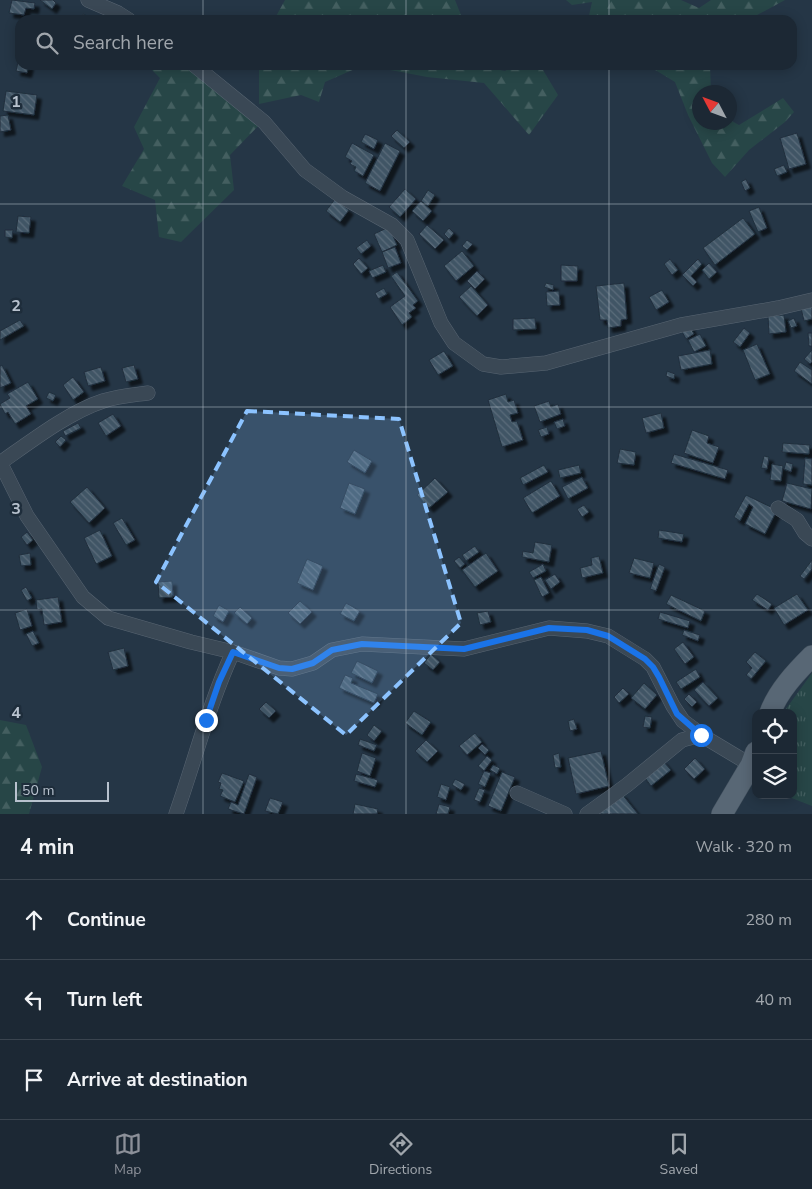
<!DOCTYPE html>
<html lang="en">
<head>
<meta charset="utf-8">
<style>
  body { margin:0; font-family:"Nunito Sans",sans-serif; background:#293440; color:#f1f3f6 }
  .controls { position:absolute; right:15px; bottom:15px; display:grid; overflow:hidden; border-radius:10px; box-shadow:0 2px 12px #0003 }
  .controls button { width:45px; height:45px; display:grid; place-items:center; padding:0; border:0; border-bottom:1px solid #3a444f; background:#1c2834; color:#f1f3f6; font:25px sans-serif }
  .compass { position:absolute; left:692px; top:85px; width:45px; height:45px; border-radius:50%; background:#1c2834; box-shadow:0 2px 12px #0003; rotate:311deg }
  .scale { position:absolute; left:15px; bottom:12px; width:94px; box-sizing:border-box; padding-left:5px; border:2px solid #b8c2ce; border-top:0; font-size:14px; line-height:18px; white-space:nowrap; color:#b8c2ce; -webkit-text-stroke:4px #1e2d3b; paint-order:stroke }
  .stop { position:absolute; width:15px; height:15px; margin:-11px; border:4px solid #1a73e8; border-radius:50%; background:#fff }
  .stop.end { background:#1a73e8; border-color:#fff; box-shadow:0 1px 5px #0008 }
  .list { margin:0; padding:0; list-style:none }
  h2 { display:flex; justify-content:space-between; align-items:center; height:65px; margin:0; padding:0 20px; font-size:21px }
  h2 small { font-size:16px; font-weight:400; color:#a0a6ac }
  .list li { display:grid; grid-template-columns:32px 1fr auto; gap:15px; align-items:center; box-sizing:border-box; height:80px; padding:0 20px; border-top:1px solid #3a444f }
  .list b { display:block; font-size:19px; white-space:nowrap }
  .list em { font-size:16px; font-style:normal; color:#a0a6ac }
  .icon { flex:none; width:28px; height:28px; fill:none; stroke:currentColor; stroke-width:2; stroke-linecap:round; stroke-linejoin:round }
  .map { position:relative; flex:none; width:812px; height:814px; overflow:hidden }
  .search { position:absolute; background:#1c2834; box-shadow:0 2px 12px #0003; left:15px; right:15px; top:15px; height:55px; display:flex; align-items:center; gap:12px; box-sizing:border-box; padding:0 18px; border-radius:15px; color:#a0a6ac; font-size:19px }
  .sheet { height:305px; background:#1c2834 }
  nav { display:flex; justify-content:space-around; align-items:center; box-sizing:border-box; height:70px; border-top:1px solid #3a444f; background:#1c2834; font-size:14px; color:#a0a6ac }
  nav a { display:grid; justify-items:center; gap:2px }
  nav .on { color:#8c9099 }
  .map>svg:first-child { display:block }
  .grass { fill:url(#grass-tufts) }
  .forest { fill:url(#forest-firs) }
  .building { fill:url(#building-back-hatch); stroke:#202f3d; filter:url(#shadow) }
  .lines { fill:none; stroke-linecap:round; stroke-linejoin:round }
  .street-casing { stroke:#586572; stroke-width:15 }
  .primary-casing { stroke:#43515e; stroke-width:22 }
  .street { stroke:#3a4855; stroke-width:14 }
  .primary { stroke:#586775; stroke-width:21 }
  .route { stroke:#1a73e8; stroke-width:6 }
  .marked { fill:#8cc3ff; fill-opacity:0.2; stroke:#8cc3ff; stroke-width:4; stroke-dasharray:10 6; stroke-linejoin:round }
  .grid { fill:none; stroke:#b8c2ce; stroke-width:1; stroke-opacity:0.55 }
  .grid-label { font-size:16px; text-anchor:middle; font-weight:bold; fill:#b8c2ce; stroke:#1e2d3b; stroke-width:5; stroke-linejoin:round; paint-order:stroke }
</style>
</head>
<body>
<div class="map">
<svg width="812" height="814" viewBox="0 0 812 814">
  <defs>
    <pattern id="grass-tufts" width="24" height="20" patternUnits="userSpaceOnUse" patternTransform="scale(1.25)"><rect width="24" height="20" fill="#274647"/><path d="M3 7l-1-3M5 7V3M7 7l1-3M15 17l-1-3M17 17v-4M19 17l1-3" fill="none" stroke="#445f60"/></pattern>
    <pattern id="forest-firs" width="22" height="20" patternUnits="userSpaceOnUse" patternTransform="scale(1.25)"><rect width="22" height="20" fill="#274647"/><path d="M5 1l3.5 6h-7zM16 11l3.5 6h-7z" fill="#445f60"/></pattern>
    <pattern id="building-back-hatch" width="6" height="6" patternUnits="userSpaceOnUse" patternTransform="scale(1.25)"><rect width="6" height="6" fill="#415565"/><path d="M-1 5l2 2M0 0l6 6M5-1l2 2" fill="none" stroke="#5a6c7a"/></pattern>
    <filter id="shadow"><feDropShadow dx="4.5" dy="4.5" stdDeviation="1" flood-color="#0009"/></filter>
  </defs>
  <rect width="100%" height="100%" fill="#253646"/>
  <path class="grass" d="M812,673V806L784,795H793V713H783Z"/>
  <path class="forest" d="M285,0H455L463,20H274Z
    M566,0H681L699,8L711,0H785L748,20H588L592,2L572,5Z
    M147,65H202L263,121L230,155L234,190L181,242L159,237L155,200L122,186L144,149L134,127L160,78Z
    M259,65H483L484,67L505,71L514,65H540L558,95L529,135L484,83L427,77L364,65L325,82L319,102L301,95L259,104Z
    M647,65H710L711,92H700V122H730V120L739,125L783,98L794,112L785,122L749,150L725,177L712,163L688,115L675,82Z
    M0,720L26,725L42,767L29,814H0Z"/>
  <path class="building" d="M12,0L35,3L34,9L26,8L24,15L9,13Z
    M40,0H53L56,3L52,9Z
    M83,14L92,18L91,20H80Z
    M18,62H20V65H29L27,73L16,71Z
    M6,91L37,95L34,115L3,111Z
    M8,115L11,130L0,132V116Z
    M397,130L410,142L404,148L391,136Z
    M797,133L806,164L789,169L780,138Z
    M365,134L378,140L374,149L361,142Z
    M352,143L374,155L363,176L354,171L356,167L350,164L352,161L345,157Z
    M385,143L400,151L380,191L365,183Z
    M784,165L787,172L777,176L774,169Z
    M746,179L750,188L745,191L741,182Z
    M405,189L416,199L400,217L389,207Z
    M428,190L435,195L428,206L421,201Z
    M335,199L349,210L340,222L326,211Z
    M421,201L432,211L423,221L412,211Z
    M759,207L767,228L758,232L749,211Z
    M18,216L31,217L29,233L16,232Z
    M743,218L755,234L715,265L703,248Z
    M427,225L444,240L435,249L419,234Z
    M389,227L397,245L382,252L374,234Z
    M449,228L454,233L449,239L444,234Z
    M5,230H13L12,238L5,237Z
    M367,240L371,246L361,254L356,248Z
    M467,240L473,244L467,250L462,246Z
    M395,247L401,263L388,268L382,252Z
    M462,251L474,266L456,281L444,266Z
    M359,258L368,268L361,274L353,264Z
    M670,259L678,270L672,275L664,264Z
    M698,259L702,264L691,276L697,282L693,286L682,275Z
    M709,263L717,272L709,279L702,270Z
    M383,265L386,272L372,278L369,271Z
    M561,265L578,266L577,281H561Z
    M477,271L485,279L475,289L467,281Z
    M397,272L418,301L413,305L416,308L409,313L412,317L402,325L390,307L405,296L391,276Z
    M546,283L554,285L553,290L544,287Z
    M624,283L627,319L621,320V326L608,328L607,320H600L596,286Z
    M471,286L488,305L477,316L459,297Z
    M384,288L387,294L378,299L375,293Z
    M662,290L669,302L656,310L649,297Z
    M559,291L560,305L547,306L546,292Z
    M812,306V319L804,321L801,308Z
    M784,315L786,332L769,334L768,316Z
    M535,318L536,329L513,330V319Z
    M794,318L797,326L791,328L788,321Z
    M20,320L24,326L0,340V331Z
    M689,325L694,334L686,339L681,330Z
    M744,328L750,333L740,347L733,342Z
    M808,333H812V346H809Z
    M700,334L706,346L694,352L688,340Z
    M757,344L770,374L755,380L743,350Z
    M710,350L712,364L681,370L678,356Z
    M812,350V362L810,364L804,359Z
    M444,351L453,366L438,375L429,360Z
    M800,362L812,370V384L794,371Z
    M2,365L11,383L0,388V366Z
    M134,365L138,379L126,382L122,368Z
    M101,367L105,381L88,386L84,372Z
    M667,371L675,374L674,379L666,376Z
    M73,377L84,392L73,400L63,385Z
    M28,382L38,399L26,406L31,414L15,424L8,412L5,414L0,404L10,398L7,394Z
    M49,392L56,395L53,401L46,398Z
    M506,394L508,402L514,400L518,413L510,415L512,422L517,421L523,440L502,447L488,400Z
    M549,401L551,407L558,404L561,414L540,422L534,406Z
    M661,413L664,428L646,433L642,418Z
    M113,414L121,426L106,436L98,423Z
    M563,419L565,426L557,429L554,422Z
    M78,423L81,428L65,436L63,431Z
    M547,427L549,434L541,437L538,430Z
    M692,430L709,436L707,443L719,447L713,463L684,453Z
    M61,436L66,440L60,447L55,442Z
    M783,443L810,445L809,454L782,452Z
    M620,449L636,452L634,465L617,463Z
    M354,450L372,461L365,473L347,462Z
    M674,454L728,470L725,479L671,463Z
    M764,456L769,457L767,469L761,468Z
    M805,458L812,459V485L803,484Z
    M786,462L793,464L791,472L784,469Z
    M772,464L783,466L781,481L770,480Z
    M544,465L548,472L523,485L520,478Z
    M579,465L581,473L560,478L558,470Z
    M582,477L588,488L568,499L562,487Z
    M435,478L448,492L429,508L417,495Z
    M551,481L560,496L532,513L523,498Z
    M349,483L365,489L355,514L340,508Z
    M787,483L812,489L811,509L782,501Z
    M87,487L105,508L89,523L70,502Z
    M746,495L777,510L765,534L745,524L753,507L749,504L740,521L734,517Z
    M584,505L589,512L582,517L577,509Z
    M122,518L135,540L126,545L113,523Z
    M100,530L112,556L96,564L84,538Z
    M659,530L684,534L682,542L658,538Z
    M27,532L33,540L27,545L21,537Z
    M535,542L552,545L549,562L522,557L523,551L533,553Z
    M475,546L479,552L466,561L462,555Z
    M30,553L31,565L21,566L19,555Z
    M486,553L498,571L475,587L462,570Z
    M599,556L603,573L582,578L580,568L592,565L591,558Z
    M459,557L465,564L460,568L454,561Z
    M634,558L654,563L650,578L629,573Z
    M307,559L323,566L313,590L297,583Z
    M812,560V569L804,579L800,576Z
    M543,564L546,571L533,578L529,572Z
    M659,564L665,567L656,591L650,589Z
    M555,574L560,582L551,589L545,580Z
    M541,577L549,593L542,597L534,580Z
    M172,581L173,597L159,598L158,582Z
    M26,587L32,598L27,601L21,590Z
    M757,594L772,604L768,610L752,600Z
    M797,594L808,610L784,625L774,608Z
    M671,595L705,611L701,621L666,604Z
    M58,597L62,622L44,625L42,609L37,610L36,600Z
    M300,601L312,612L300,624L288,613Z
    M346,603L360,611L354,621L340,614Z
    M219,605L229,611L223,622L213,616Z
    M240,607L252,618L247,624L234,613Z
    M27,609L32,626L20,630L15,613Z
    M488,611L491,622L480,625L477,613Z
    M660,612L690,621L688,628L658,619Z
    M684,630L700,635L698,641L682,635Z
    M33,631L39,643L32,646L26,634Z
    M683,642L694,657L685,664L674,649Z
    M124,648L128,666L113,670L108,652Z
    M755,652L766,661L751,679L746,675L752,668L746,662Z
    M431,654L440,662L433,670L424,663Z
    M357,661L378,671L372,683L351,673Z
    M696,669L700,677L681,689L676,682Z
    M345,675L353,678L351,683L378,694L374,703L339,688Z
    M703,682L718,698L709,706L694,690Z
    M644,683L657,695L645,709L631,698Z
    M623,688L629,694L619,703L614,697Z
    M689,694L697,702L692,707L684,699Z
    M266,702L276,711L269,718L259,709Z
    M414,711L431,722L422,735L405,723Z
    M645,716L652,717L650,728L643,727Z
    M574,719L577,729L570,731L568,721Z
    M374,725L382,731L374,741L367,735Z
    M475,733L482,742L467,755L459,746Z
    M360,739L377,745L374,751L358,745Z
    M426,740L438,751L427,762L415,751Z
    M482,744L489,750L485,755L478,748Z
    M601,751L609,786L576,794L568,758Z
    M362,753L376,758L370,776L357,771Z
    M559,753L561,767L555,768L553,755Z
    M487,756L492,760L484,771L478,766Z
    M695,758L705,769L694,779L684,769Z
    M662,760L671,770L651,786L643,775Z
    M493,765L500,768L497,774L490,770Z
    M484,771L491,773L485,787L478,784Z
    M502,772L515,777L501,811L488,806Z
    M222,773L244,781L235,802L220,796L223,790L219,789L221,783L218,782Z
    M249,774L257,777L244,814L228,809L231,802L238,805Z
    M356,774L378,780L375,787L354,781Z
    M455,779L465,784L461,790L452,785Z
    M441,784L450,787L446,800L437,797Z
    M479,788L485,790L480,802L474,800Z
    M621,793L638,814H598Z
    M270,798L283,802L278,814L265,811Z
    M355,804L378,809L377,814H353Z
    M439,804L450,807L448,814H436Z"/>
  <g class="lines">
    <defs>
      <path id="street" d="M88,0L118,13L129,20
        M194,65L264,122L305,170L342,197L392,225L407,240L441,323L454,343L483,364L501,367L546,363L681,325L778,308L812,300
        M0,462L27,516L83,597L108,618L191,642L233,652L279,668L292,669L313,663L332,650L362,644L464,649L549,628L587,631L608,636L645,659L653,667L673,706L683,721L706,738L751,765
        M0,463C30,442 69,412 103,401C118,396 133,395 148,393
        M778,508L797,520L805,533L812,539
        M517,793L565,814
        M176,814C195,760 209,704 233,652
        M587,814L627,785L682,740L701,735"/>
      <path id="primary" d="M770,713C778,691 796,672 812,656
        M722,814L751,765L756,752"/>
    </defs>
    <use href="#street" class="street-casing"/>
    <use href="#primary" class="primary-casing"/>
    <use href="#street" class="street"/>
    <use href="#primary" class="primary"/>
  </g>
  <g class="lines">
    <path class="route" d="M206,720L219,682L233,652L279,668L292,669L313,663L332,650L362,644L464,649L549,628L587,630L608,636L645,659L653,667L659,677L677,714L701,735"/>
  </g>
  <path class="marked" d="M247,411L399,419L461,623L346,735L156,582Z"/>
  <path class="grid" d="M203,0V20M406,0V20M609,0V20M203,65V814M406,65V814M609,65V814M0,204H812M0,407H812M0,610H812"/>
  <g class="grid-label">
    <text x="16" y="107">1</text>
    <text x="16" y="311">2</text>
    <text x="16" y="514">3</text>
    <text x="16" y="718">4</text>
  </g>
</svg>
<div class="controls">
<button><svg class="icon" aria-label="locate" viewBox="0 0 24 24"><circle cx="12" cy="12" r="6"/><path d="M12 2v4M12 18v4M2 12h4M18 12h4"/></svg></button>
<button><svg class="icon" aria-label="layers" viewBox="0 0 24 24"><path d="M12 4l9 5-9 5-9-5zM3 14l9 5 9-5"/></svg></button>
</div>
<svg class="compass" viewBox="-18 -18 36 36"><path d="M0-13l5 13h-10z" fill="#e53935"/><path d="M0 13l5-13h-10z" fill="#a0a6ac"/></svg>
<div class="scale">50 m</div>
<div class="stop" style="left:701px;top:735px"></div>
<div class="stop end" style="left:206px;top:720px"></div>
<div class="search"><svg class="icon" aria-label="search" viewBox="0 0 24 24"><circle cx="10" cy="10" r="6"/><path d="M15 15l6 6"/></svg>Search here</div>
</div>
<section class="sheet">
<h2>4 min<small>Walk · 320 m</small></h2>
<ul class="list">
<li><svg class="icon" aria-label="ahead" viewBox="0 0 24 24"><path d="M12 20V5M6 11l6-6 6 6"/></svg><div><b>Continue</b></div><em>280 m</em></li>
<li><svg class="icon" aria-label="left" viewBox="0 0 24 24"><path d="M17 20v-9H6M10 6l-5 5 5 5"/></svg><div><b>Turn left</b></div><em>40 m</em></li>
<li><svg class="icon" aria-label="arrive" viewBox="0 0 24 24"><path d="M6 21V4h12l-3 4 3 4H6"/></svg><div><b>Arrive at destination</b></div></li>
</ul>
</section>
<nav>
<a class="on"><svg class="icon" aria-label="map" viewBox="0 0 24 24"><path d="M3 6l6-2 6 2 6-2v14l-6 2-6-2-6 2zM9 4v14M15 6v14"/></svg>Map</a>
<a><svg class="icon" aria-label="directions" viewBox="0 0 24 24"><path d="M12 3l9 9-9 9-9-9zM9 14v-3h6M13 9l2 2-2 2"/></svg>Directions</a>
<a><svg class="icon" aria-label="saved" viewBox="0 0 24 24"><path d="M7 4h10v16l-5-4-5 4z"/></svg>Saved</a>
</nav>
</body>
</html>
